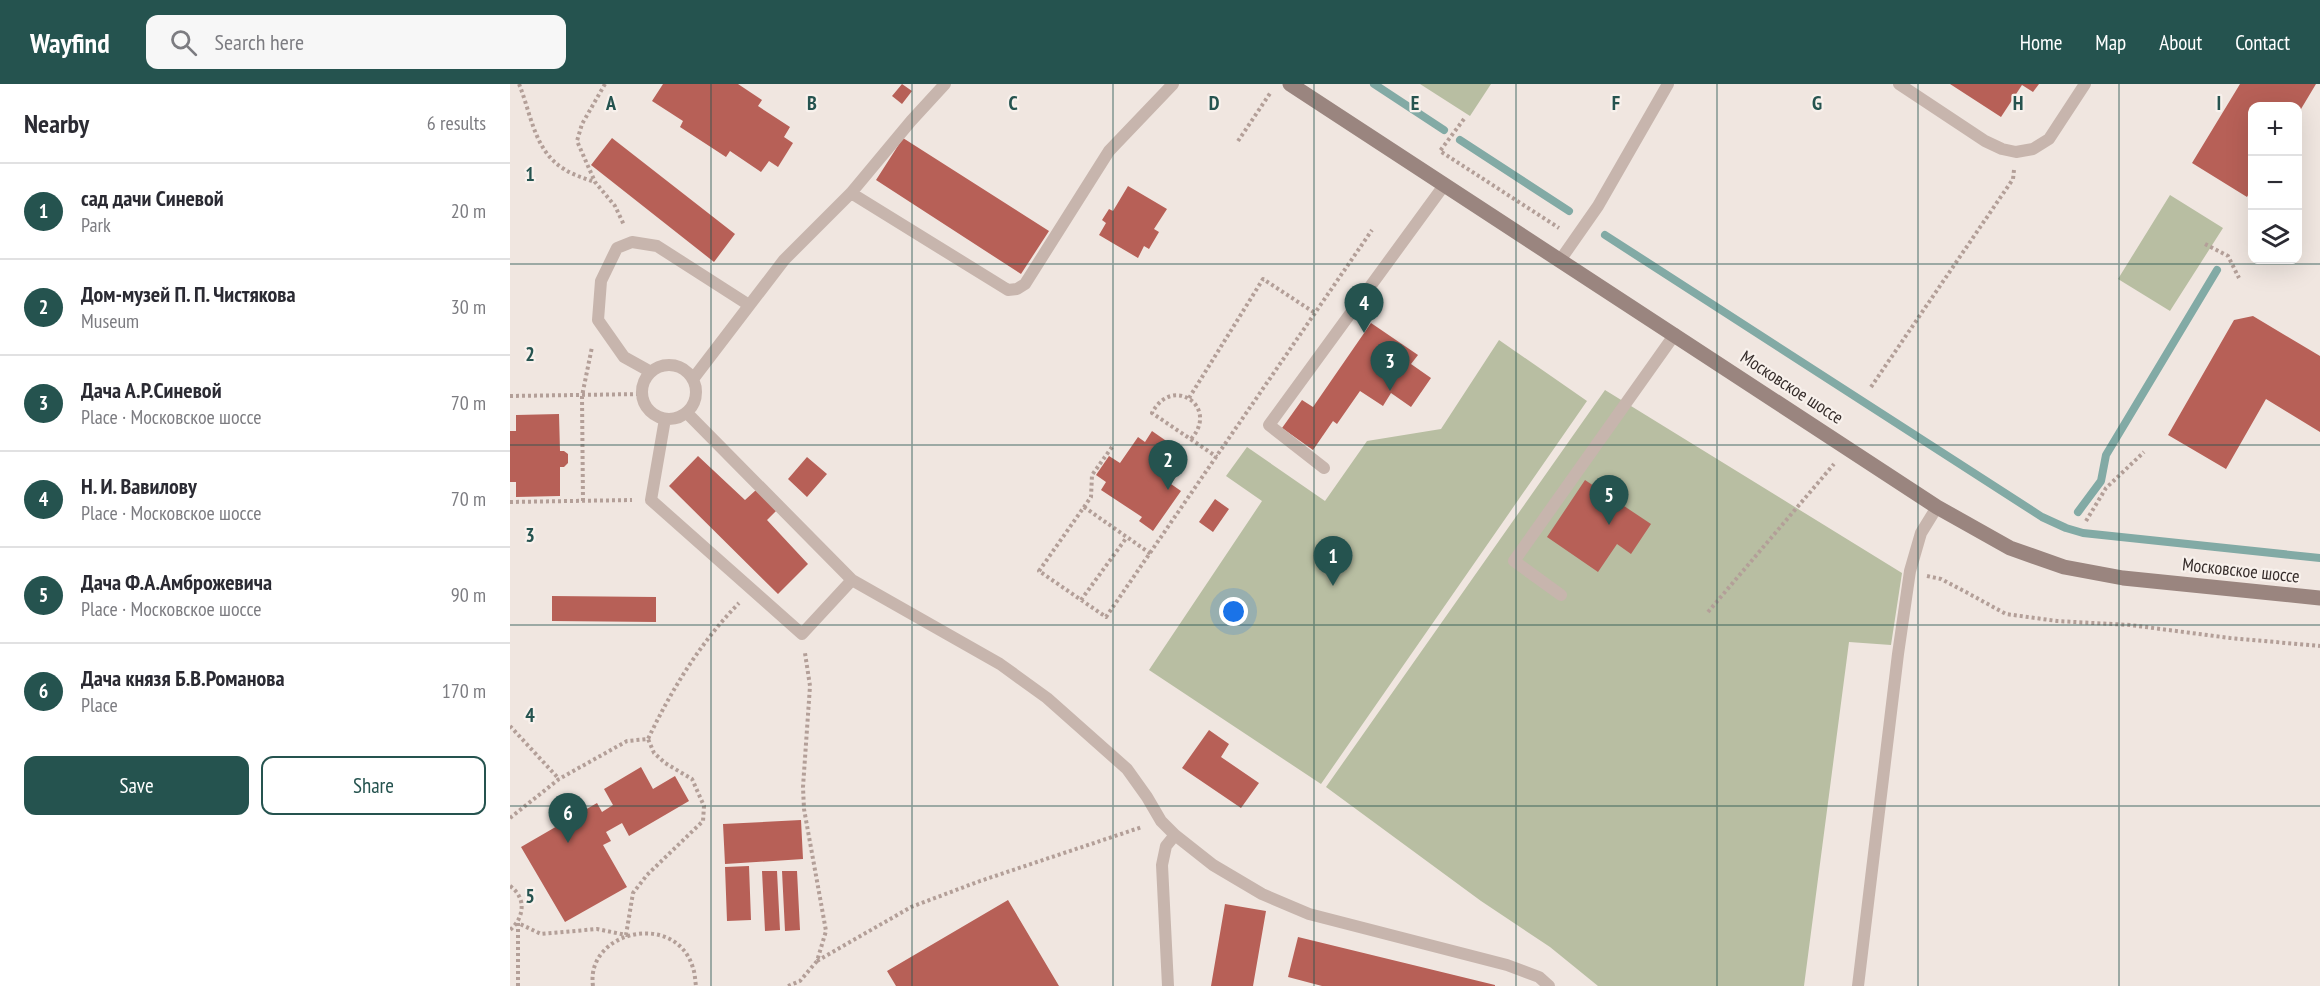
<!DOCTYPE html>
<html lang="en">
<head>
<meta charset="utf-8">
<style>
  body { margin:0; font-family:"PT Sans Narrow",sans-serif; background:#f7f7f7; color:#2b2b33 }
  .controls { position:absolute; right:18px; top:18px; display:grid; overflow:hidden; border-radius:12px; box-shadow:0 6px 24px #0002 }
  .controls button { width:54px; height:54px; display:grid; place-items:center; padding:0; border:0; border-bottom:2px solid #e1e1e2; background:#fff; color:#2b2b33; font:30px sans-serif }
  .you { position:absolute; left:724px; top:528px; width:21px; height:21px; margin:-15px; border:4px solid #fff; border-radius:50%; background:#1a73e8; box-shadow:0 0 0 9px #1a73e833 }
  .badge { display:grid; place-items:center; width:39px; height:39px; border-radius:50%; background:#25534f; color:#fff; font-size:20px; font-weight:700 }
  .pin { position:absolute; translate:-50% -50px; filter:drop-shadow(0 2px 3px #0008) }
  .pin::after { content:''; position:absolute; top:32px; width:21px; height:18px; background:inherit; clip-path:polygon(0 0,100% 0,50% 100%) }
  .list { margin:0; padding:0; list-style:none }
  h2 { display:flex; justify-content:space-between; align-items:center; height:78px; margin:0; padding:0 24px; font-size:26px }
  h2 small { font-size:20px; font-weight:400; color:#7c7c81 }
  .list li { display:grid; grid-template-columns:39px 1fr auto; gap:18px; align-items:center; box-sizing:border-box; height:96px; padding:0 24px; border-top:2px solid #e1e1e2 }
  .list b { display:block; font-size:22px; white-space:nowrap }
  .list p { margin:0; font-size:20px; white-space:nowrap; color:#7c7c81 }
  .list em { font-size:20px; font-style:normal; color:#7c7c81 }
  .actions { display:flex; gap:12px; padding:18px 24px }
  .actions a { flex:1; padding:14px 0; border:2px solid #25534f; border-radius:12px; text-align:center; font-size:21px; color:#25534f }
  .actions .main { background:#25534f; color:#fff }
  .icon { flex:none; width:33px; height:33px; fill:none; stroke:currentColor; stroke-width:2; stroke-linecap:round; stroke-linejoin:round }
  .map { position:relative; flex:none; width:1810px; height:902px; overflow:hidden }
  header { display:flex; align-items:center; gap:36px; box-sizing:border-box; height:84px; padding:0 30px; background:#25534f; color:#fff }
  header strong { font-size:28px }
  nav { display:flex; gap:33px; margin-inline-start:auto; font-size:21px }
  .search { width:420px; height:54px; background:#f7f7f7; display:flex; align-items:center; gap:15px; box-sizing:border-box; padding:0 21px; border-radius:12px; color:#7c7c81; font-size:22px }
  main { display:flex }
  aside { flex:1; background:#fff }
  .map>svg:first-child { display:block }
  .green { fill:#b8bea2 }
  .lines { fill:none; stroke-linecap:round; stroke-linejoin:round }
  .stream { stroke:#82aaa5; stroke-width:8 }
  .building { fill:#b76057 }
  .path { stroke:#b39f98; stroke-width:4; stroke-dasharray:3 3; stroke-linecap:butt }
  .lane { stroke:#c7b5ad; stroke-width:12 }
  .secondary { stroke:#9a857f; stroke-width:15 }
  .grid { fill:none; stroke:#25534f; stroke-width:1.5; stroke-opacity:0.55 }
  .labels { text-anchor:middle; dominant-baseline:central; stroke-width:4.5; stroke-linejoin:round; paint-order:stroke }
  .street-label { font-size:18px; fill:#362d2b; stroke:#f8f1ec }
  .grid-label { font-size:20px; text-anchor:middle; font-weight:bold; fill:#25534f; stroke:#f8f1ec; stroke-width:4.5; stroke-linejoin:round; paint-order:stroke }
</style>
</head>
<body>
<header>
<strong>Wayfind</strong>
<div class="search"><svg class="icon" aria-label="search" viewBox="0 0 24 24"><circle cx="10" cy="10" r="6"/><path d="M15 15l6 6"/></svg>Search here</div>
<nav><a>Home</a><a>Map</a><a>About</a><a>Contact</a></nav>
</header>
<main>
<aside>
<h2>Nearby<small>6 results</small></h2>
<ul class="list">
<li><span class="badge">1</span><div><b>сад дачи Синевой</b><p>Park</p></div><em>20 m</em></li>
<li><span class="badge">2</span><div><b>Дом-музей П. П. Чистякова</b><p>Museum</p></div><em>30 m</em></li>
<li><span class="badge">3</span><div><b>Дача А.Р.Синевой</b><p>Place · Московское шоссе</p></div><em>70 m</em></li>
<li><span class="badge">4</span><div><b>Н. И. Вавилову</b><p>Place · Московское шоссе</p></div><em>70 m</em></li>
<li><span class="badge">5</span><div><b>Дача Ф.А.Амброжевича</b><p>Place · Московское шоссе</p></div><em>90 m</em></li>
<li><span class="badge">6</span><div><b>Дача князя Б.В.Романова</b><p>Place</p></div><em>170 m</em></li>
</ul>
<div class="actions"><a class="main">Save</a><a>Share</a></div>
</aside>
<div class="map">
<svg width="1810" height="902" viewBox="0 0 1810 902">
  <rect width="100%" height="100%" fill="#f0e6e0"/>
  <path class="green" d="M910,0H981L960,32Z
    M1660,111L1713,144L1660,227L1608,195Z
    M989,256L1077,317L811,700L639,586L752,417L716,392L737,363L815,417L857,357L931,345Z
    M1095,306L1392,489L1381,561L1339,558L1294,902H1088L1040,863L971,817L816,703Z"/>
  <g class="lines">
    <path class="stream" d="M864,0L934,46
      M950,56L1059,127
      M1095,151L1532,433L1556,444L1573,449L1810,474
      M1568,428L1591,397L1596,371L1707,186"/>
  </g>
  <path class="building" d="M153,0H228L252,16L248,22L280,43L274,53L283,59L268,83L259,77L251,88L220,67L216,73L170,43L173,37L142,17Z
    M392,0L402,7L392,20L382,12Z
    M1440,0H1529L1523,8L1512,1L1491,33Z
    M1730,0H1806L1788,30V22H1742V104L1737,113L1682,79Z
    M102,54L225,150L204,178L81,81Z
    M393,54L539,147L511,190L366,96Z
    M618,102L657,125L644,145L649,148L639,165L634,162L628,174L589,151L596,139L592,136L599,125L603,127Z
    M1743,232L1810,272V348L1756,315L1716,385L1658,351L1724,236Z
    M861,239L908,271L901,280L921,294L901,323L881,309L873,322L850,307L827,340L823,337L803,366L772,344L792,316L803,323Z
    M49,330L50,367H54L58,370V379L54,383H50V412L6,413V398H0V347H6V331Z
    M642,347L665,363L657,374L672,384L661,400L671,407L643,447L629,437L632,433L591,406L596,398L586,391L599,372L610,379L628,353L635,358Z
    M188,372L235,416L246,406L267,426L257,436L298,480L268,510L159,402Z
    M297,373L317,390L297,413L278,395Z
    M1075,396L1141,440L1121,470L1107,460L1088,488L1037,453Z
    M705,415L719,425L703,448L689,438Z
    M42,512L146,513V538L42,537Z
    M699,646L719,660L711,673L749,699L731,724L672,684Z
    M131,683L143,705L165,692L179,717L119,752L112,739L96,748L101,757L93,761L117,803L55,838L11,763L87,719L92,728L103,721L94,705Z
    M291,736L293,775L215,780L213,740Z
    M239,782L241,836L217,837L215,783Z
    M252,787H267L270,846L255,847Z
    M272,787H287L290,846L275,847Z
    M498,816L549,902H386L377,887Z
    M715,820L756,827L743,902H701Z
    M788,853L985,901V902H812L778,893Z"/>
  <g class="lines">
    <path class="path" d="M9,0C21,29 24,67 54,85C63,91 74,94 84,98
      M95,0L72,40L67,57L85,98L105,122L114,141
      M954,35L930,67L1049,144
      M728,57L761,8
      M1695,160L1718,172L1729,194
      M1361,303L1503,95L1504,86
      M0,312L132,310
      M679,314L753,195L805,229
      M681,355C710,323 662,290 642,329L707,373
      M602,363L582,391L581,413L529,487L596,533L862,146
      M73,417L72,312L82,263
      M0,418L122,416
      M574,423L641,470
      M1576,437L1596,404L1634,368
      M1417,492L1431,495L1454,507L1496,530L1547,537L1620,541L1720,554L1810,562
      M571,516L617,453
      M1198,528L1324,380
      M0,642L49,695
      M0,734L49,695L117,657L138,655C162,605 190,559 229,519
      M0,802C17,814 14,834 0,846
      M307,877L401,823L470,797L632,743
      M8,902V839L31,850L87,845L116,851L123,809L137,791L193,737L194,722L182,695L155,679L144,669L138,655
      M83,902C75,847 166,826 183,884C185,889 185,896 186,902
      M278,902L290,897L307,877L316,847L294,725L293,703L300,602L295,569"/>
    <path class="lane" d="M1389,0L1475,57L1492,65L1506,68L1523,65L1539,55L1575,0
      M341,109L498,206L507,205L515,200L599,67L663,0
      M1051,175L1088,122L1158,0
      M132 308a27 27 0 1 1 54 0a27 27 0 1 1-54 0Z
      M141,288L114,273L88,236L91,197L107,164L122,158L147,162L239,221
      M183,295L274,176L341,109L401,37L435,0
      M177,329L342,496L490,580L537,614L617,685L637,713L651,737L665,751L703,781L752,810L799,830L997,881L1029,893L1039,902
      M155,335L141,416L292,550L342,496
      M814,384L759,341L935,100
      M1051,511L1004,477L1165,250
      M658,902L652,781L656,762L665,751
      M1348,902L1388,570L1400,487L1411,449L1427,423"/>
    <path class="secondary" d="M780,0L1427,423L1500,464L1554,483L1613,494L1810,514"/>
  </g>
  <path class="grid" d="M201,0V902M402,0V902M603,0V902M804,0V902M1006,0V902M1207,0V902M1408,0V902M1609,0V902M0,180H1810M0,361H1810M0,541H1810M0,722H1810"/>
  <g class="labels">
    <g class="street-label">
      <text transform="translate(1282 303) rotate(33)">Московское шоссе</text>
      <text transform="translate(1731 486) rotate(6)">Московское шоссе</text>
    </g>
  </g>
  <g class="grid-label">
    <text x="101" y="26">A</text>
    <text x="302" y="26">B</text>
    <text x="503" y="26">C</text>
    <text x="704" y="26">D</text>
    <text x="905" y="26">E</text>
    <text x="1106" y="26">F</text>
    <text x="1307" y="26">G</text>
    <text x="1508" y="26">H</text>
    <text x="1709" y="26">I</text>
    <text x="20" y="97">1</text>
    <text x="20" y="277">2</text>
    <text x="20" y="458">3</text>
    <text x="20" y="638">4</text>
    <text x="20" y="819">5</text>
  </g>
</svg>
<div class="controls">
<button>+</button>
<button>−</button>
<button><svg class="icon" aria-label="layers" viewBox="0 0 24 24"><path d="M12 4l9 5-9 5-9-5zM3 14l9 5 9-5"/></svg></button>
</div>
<div class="you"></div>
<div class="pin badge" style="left:823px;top:502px">1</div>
<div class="pin badge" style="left:658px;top:406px">2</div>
<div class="pin badge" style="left:880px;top:307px">3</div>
<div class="pin badge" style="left:854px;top:249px">4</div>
<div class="pin badge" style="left:1099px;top:441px">5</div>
<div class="pin badge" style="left:58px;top:759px">6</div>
</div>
</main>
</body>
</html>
